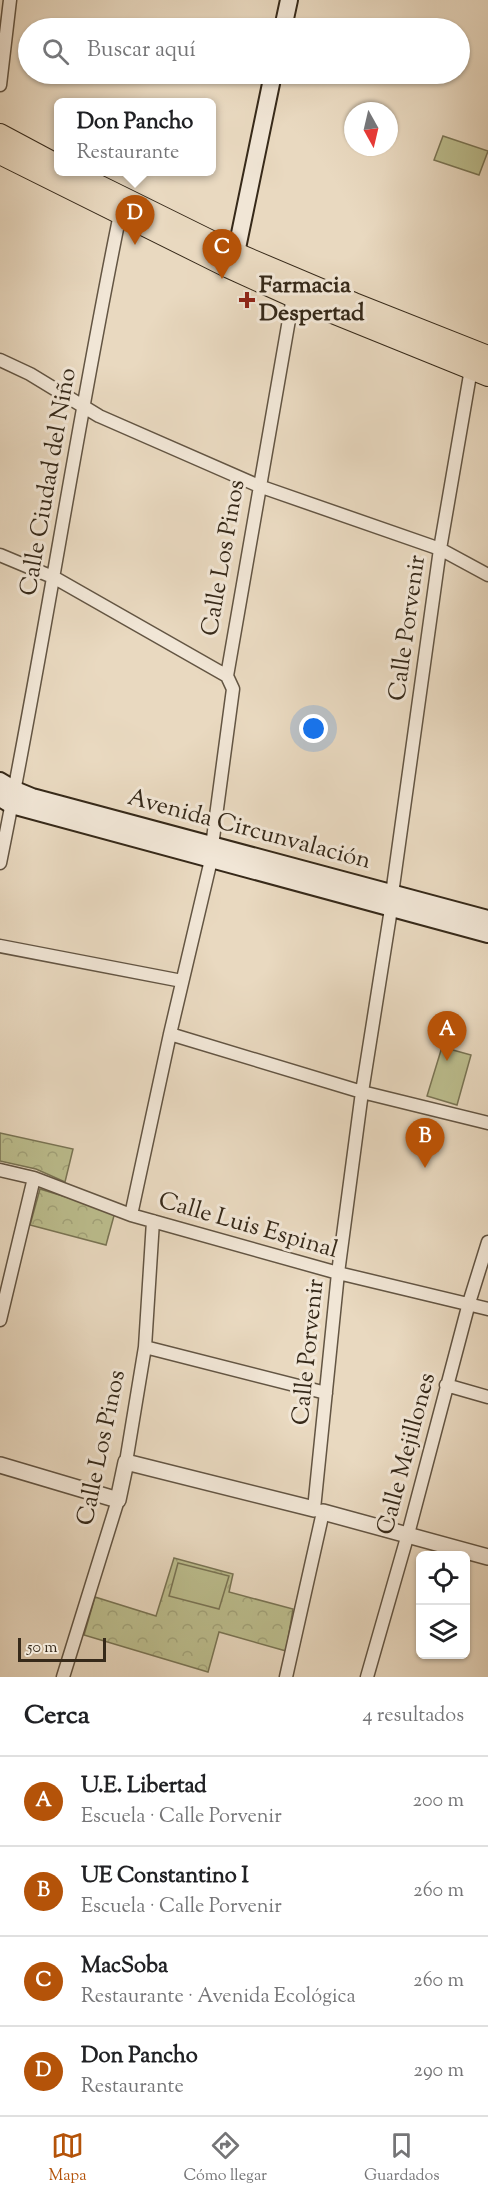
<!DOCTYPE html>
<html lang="es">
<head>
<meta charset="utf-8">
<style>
  body { margin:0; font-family:"Sorts Mill Goudy",serif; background:#f2f2f2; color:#202124 }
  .controls { position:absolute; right:18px; bottom:18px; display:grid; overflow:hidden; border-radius:9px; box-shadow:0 2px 4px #0004 }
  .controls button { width:54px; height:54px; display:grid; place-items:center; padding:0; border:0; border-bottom:2px solid #e0e0e0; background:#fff; color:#202124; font:30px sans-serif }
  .compass { position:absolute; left:344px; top:102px; width:54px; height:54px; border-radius:50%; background:#fff; box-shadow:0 2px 4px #0004; rotate:172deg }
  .scale { position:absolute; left:18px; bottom:15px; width:88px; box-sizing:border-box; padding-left:6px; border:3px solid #362919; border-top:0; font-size:16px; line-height:21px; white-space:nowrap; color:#362919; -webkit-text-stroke:4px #f1e6d6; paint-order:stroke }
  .you { position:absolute; left:314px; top:729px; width:21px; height:21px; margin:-15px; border:4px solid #fff; border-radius:50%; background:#1a73e8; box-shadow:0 0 0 9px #1a73e833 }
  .badge { display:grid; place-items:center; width:39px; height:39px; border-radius:50%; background:#b45309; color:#fff; font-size:20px; font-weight:700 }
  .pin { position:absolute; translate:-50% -50px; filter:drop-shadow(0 2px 3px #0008) }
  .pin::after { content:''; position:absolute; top:32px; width:21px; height:18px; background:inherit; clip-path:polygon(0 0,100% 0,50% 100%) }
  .popup { position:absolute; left:54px; top:98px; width:162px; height:78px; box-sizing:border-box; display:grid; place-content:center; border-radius:9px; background:#fff; filter:drop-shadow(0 2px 4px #0005); font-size:20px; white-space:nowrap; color:#757577 }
  .popup b { font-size:22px; color:#202124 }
  .popup::after { content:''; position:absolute; left:50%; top:100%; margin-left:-12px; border:12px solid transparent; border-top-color:#fff }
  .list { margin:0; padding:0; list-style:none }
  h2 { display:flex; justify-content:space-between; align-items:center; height:78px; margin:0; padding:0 24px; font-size:26px }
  h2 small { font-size:20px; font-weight:400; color:#757577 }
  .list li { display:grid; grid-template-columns:39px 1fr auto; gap:18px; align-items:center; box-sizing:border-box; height:90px; padding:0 24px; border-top:2px solid #e0e0e0 }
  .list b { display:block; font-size:22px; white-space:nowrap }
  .list p { margin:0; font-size:20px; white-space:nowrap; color:#757577 }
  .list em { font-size:20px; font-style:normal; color:#757577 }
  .icon { flex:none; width:33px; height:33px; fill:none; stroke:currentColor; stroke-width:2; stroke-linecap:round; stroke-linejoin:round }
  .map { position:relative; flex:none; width:488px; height:1677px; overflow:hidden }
  .search { position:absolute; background:#fff; box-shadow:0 2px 4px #0004; left:18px; right:18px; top:18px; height:66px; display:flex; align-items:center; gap:15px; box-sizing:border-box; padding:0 21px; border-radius:33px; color:#757577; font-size:22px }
  .sheet { height:438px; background:#fff }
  nav { display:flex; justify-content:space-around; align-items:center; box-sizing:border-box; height:84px; border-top:2px solid #e0e0e0; background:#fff; font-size:16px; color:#757577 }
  nav a { display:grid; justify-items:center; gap:3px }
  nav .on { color:#b45309 }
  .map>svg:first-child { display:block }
  .forest { fill:url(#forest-crowns); stroke:#797454; stroke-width:1.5 }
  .pitch { fill:#bcbe8e; stroke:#797454; stroke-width:1.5 }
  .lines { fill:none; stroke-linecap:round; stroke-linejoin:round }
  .minor-casing { stroke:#635543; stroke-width:15 }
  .tertiary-casing { stroke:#635543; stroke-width:18 }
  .secondary-casing { stroke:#362919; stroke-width:20 }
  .primary-casing { stroke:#362919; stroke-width:22 }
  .minor { stroke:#f1e6d6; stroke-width:12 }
  .tertiary { stroke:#f1e6d6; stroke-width:15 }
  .secondary { stroke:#f1e6d6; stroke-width:16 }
  .primary { stroke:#e9d9c0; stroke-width:20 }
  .poi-dot { fill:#8f2418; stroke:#f1e6d6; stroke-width:2 }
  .labels { text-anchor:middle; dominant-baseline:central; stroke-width:6; stroke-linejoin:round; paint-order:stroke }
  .poi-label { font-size:24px; font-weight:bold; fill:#362919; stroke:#f1e6d6; text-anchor:start }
  .street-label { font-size:24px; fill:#362919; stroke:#f1e6d6 }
</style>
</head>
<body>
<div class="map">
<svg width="488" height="1677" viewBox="0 0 488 1677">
  <defs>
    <pattern id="forest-crowns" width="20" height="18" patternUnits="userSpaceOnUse" patternTransform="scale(1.5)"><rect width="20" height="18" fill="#bcbe8e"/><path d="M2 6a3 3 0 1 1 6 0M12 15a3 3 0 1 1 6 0" fill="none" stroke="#a2a37a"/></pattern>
  </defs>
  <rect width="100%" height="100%" fill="#e9d9c0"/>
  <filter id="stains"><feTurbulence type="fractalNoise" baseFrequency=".00333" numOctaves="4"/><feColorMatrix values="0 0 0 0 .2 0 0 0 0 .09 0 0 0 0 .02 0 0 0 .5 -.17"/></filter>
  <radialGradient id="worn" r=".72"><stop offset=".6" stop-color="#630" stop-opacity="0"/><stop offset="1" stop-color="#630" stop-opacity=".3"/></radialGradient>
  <path class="forest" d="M0,1133L73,1149L65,1182L36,1169L0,1161Z
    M40,1189L115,1212L106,1245L30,1225Z
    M174,1558L233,1574L229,1592L293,1609L286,1651L219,1632L208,1672L84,1635L95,1597L156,1616Z"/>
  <path class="pitch" d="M443,136L488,151L479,175L434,160Z
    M442,1047L471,1055L457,1105L427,1096Z
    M178,1563L229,1576L219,1609L169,1596Z"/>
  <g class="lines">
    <defs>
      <path id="minor" d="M0,85L10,0
        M0,360L30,374L99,416L259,486L440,549L488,575
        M0,555L55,578L227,676
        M212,846L233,689L227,676L294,291
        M0,863C44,647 76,429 120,214
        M392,894L440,549L471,369
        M0,946L182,981
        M170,1034L362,1092L488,1123
        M0,1170L34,1178L131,1215L338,1273L488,1309
        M131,1215L170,1034L211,860
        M0,1320L34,1178
        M145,1347L326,1393
        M446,1385L488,1397
        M126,1462L145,1347L153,1221
        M63,1677L118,1500
        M286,1677L323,1512L314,1509L338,1273L362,1092L391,909
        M367,1677L408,1534L469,1303L488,1242"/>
      <path id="tertiary" d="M0,1465L118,1500L126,1462L314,1509
        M323,1512L488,1557"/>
      <path id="secondary" d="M283,28L289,0
        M231,265L236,253L273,74
        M0,781L15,790L32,797L488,919
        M0,798L12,805L488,934"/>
      <path id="primary" d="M0,134L58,165
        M0,154L229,268L293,297L488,376
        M72,172L236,253L354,303L488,356"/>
    </defs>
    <use href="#minor" class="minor-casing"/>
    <use href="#tertiary" class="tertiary-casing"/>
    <use href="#secondary" class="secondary-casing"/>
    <use href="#primary" class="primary-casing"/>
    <use href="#minor" class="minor"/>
    <use href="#tertiary" class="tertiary"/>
    <use href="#secondary" class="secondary"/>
    <use href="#primary" class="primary"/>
  </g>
  <path class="poi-dot" d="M244 291h6v6h6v6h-6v6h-6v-6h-6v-6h6z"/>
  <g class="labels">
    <g class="poi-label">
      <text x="259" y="286">Farmacia<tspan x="259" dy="28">Despertad</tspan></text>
    </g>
    <g class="street-label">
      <text transform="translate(49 482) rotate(-80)">Calle Ciudad del Niño</text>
      <text transform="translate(224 558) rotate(-80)">Calle Los Pinos</text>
      <text transform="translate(408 628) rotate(-82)">Calle Porvenir</text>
      <text transform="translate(249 830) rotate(15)">Avenida Circunvalación</text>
      <text transform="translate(248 1226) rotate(16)">Calle Luis Espinal</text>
      <text transform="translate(309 1352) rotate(-84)">Calle Porvenir</text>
      <text transform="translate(102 1448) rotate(-78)">Calle Los Pinos</text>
      <text transform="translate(407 1454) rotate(-75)">Calle Mejillones</text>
    </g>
  </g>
  <rect width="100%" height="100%" filter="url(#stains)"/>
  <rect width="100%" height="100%" fill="url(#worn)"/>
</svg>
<div class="controls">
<button><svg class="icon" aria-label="locate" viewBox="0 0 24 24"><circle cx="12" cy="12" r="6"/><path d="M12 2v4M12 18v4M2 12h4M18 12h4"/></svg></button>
<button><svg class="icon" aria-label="layers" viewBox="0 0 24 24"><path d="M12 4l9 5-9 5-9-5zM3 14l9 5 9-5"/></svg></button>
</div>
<svg class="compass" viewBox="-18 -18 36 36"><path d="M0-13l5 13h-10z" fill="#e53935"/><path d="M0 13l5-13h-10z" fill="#757577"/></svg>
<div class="scale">50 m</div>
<div class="you"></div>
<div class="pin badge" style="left:447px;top:1061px">A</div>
<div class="pin badge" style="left:425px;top:1168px">B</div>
<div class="pin badge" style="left:222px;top:279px">C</div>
<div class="pin badge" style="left:135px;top:245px">D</div>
<div class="popup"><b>Don Pancho</b>Restaurante</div>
<div class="search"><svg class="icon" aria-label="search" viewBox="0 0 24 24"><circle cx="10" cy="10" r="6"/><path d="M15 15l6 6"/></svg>Buscar aquí</div>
</div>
<section class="sheet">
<h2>Cerca<small>4 resultados</small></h2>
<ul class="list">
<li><span class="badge">A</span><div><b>U.E. Libertad</b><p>Escuela · Calle Porvenir</p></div><em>200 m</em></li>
<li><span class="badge">B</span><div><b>UE Constantino I</b><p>Escuela · Calle Porvenir</p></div><em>260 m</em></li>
<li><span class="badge">C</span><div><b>MacSoba</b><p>Restaurante · Avenida Ecológica</p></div><em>260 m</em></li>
<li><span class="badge">D</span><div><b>Don Pancho</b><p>Restaurante</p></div><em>290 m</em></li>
</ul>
</section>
<nav>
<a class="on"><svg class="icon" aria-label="map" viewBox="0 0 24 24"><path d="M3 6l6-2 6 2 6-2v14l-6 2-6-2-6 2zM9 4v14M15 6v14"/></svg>Mapa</a>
<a><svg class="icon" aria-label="directions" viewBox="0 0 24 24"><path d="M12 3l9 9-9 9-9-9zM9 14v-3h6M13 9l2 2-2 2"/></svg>Cómo llegar</a>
<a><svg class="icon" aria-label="saved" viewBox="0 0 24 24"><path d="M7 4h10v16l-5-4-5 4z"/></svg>Guardados</a>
</nav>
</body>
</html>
